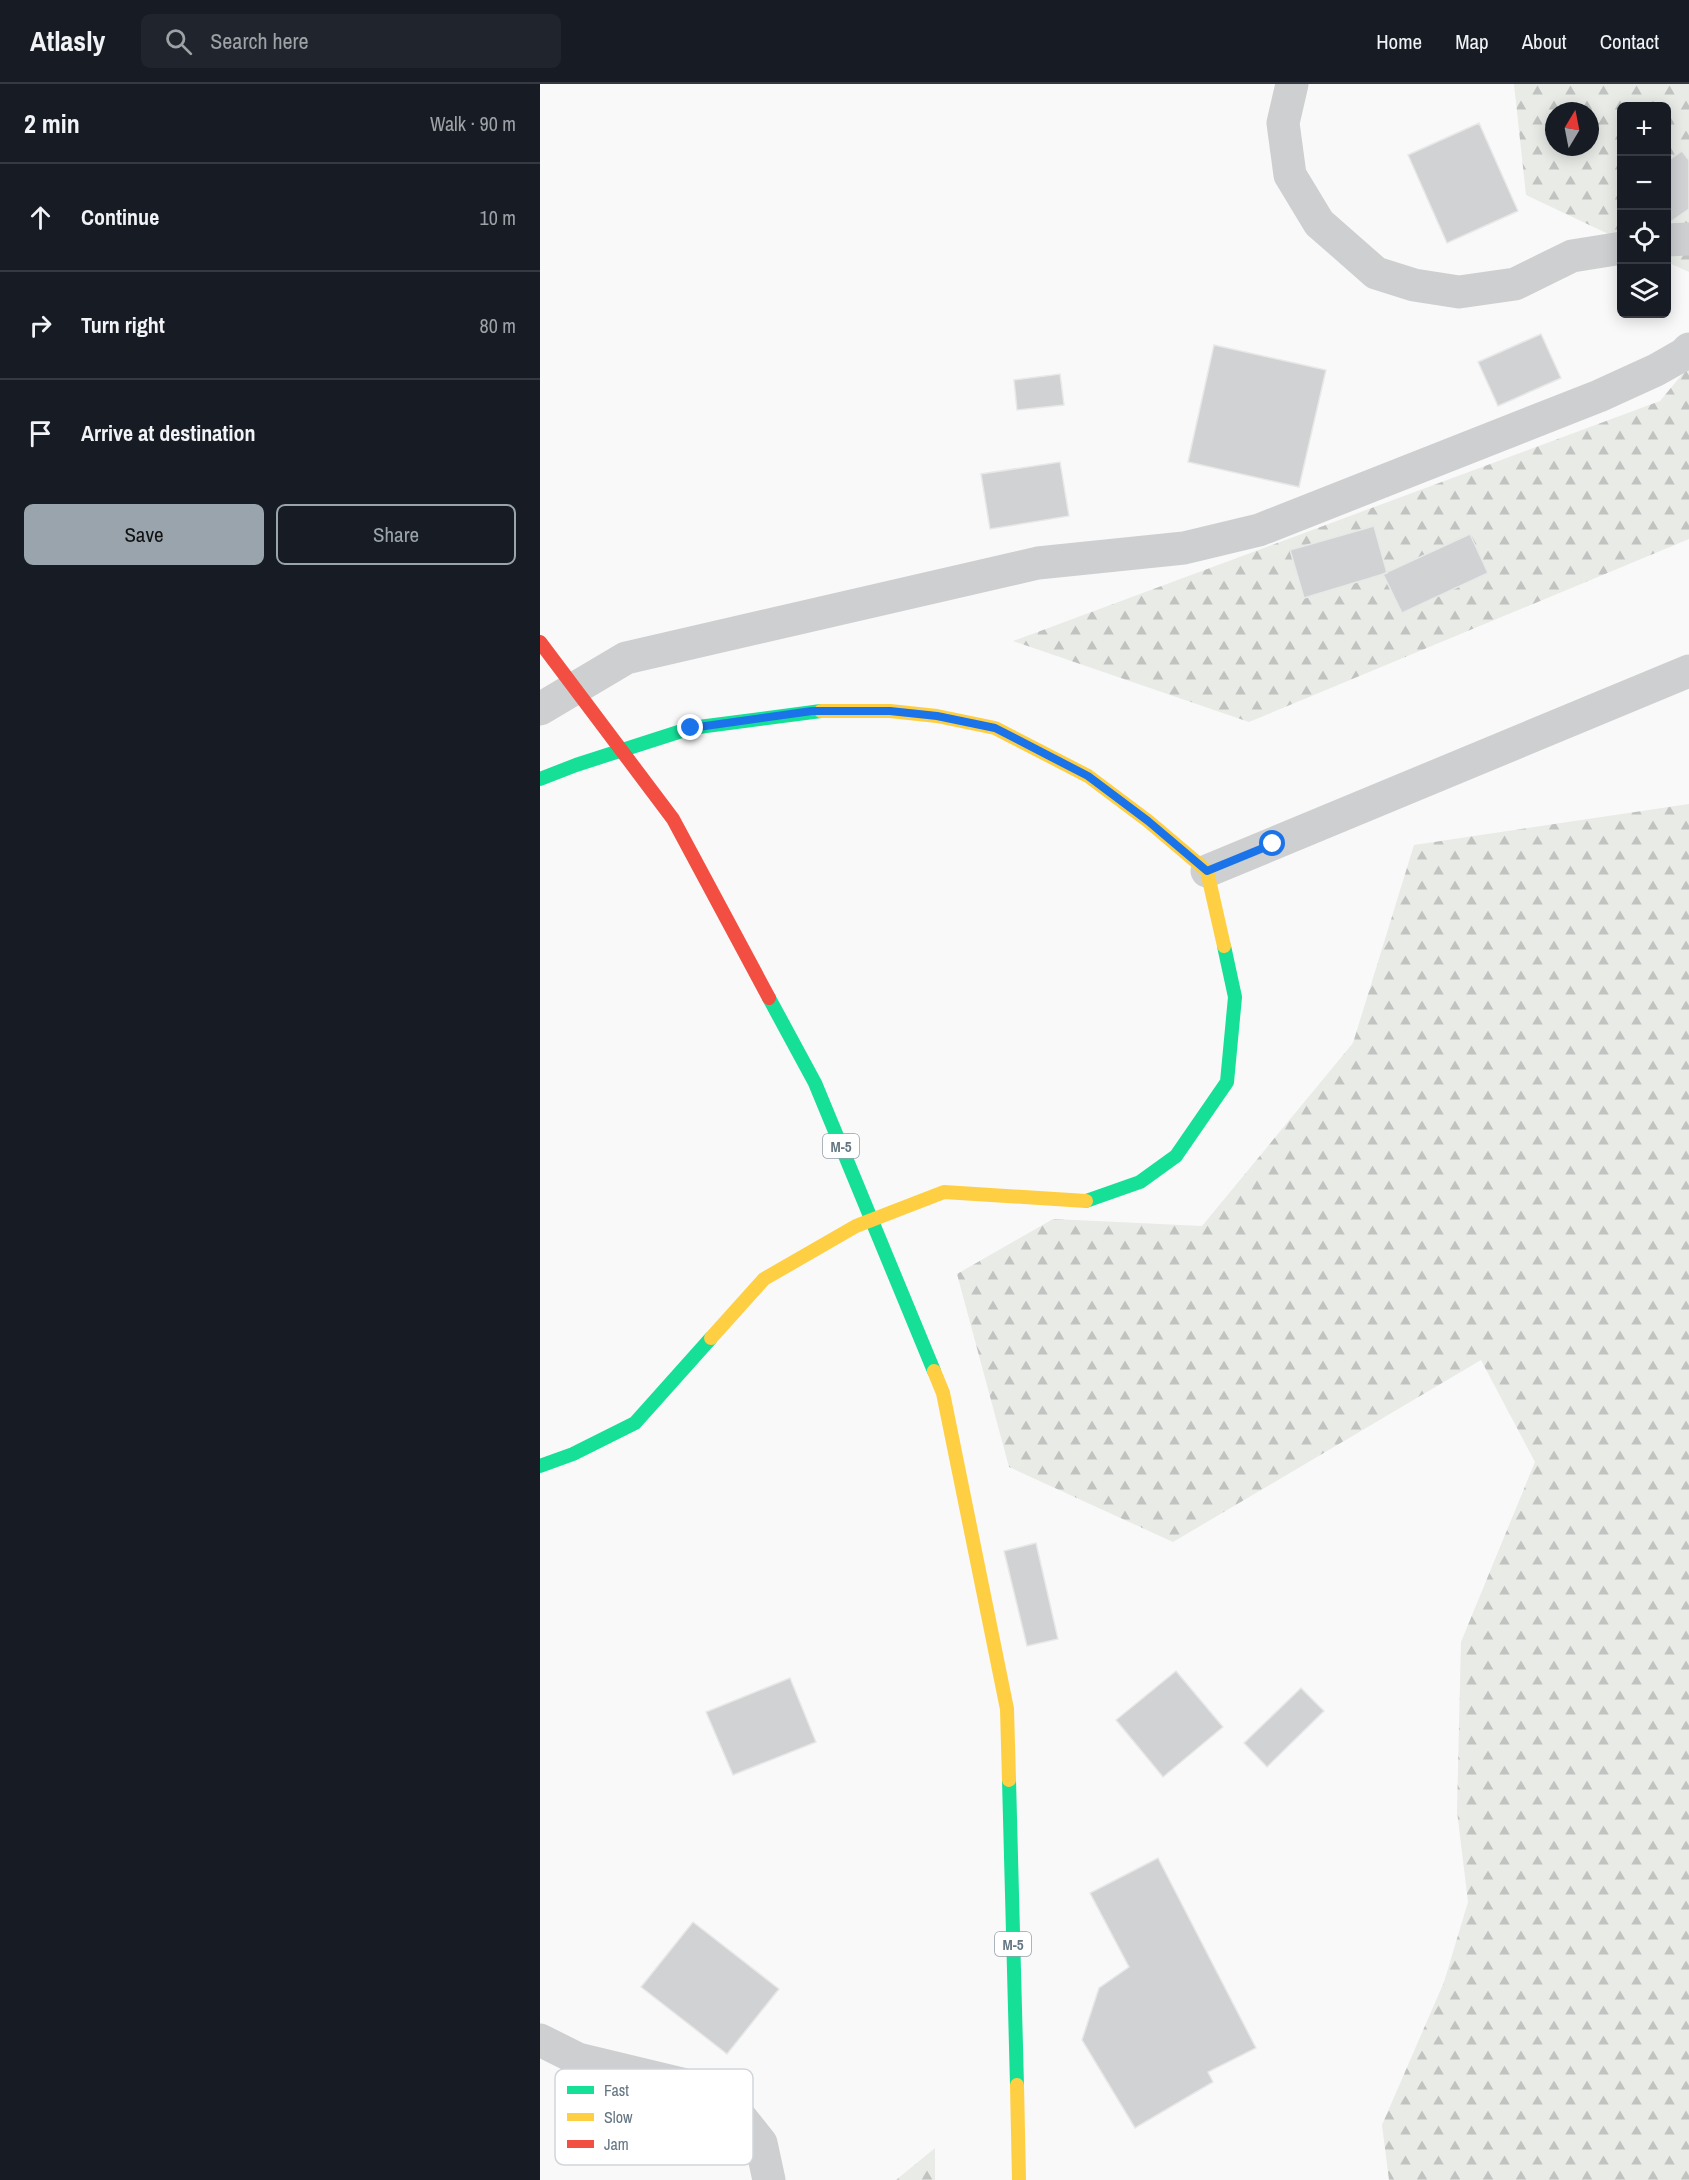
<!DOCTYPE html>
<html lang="en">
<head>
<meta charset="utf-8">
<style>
  body { margin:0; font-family:"Archivo Narrow",sans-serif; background:#20242c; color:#f1f3f6 }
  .controls { position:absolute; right:18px; top:18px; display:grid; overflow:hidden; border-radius:9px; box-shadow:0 3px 15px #0003 }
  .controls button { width:54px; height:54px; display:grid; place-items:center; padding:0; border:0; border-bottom:2px solid #363941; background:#171b24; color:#f1f3f6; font:30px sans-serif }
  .compass { position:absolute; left:1005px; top:18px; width:54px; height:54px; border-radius:50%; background:#171b24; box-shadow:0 3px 15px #0003; rotate:10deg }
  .stop { position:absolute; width:18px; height:18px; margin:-14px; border:4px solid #1a73e8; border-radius:50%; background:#fff }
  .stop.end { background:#1a73e8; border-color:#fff; box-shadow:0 2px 6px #0008 }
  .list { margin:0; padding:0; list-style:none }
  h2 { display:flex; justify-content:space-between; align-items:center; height:78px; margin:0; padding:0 24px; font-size:26px }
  h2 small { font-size:20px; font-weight:400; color:#9ea1a6 }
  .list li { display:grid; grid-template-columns:39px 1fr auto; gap:18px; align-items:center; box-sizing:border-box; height:108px; padding:0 24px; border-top:2px solid #363941 }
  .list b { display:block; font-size:22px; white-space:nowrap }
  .list em { font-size:20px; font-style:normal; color:#9ea1a6 }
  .actions { display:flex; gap:12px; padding:18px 24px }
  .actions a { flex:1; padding:14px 0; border:2px solid #99a4ac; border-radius:9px; text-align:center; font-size:21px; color:#99a4ac }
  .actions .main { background:#99a4ac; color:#111 }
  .icon { flex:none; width:33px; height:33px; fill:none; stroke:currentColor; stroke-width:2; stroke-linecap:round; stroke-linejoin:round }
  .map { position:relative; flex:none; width:1149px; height:2096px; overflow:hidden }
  header { display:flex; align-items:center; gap:36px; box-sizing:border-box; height:84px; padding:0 30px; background:#171b24; border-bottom:2px solid #363941 }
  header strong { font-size:28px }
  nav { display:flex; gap:33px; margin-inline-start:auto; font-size:21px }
  .search { width:420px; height:54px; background:#20242c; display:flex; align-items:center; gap:15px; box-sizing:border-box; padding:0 21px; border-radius:9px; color:#9ea1a6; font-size:22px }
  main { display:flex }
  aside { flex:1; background:#171b24 }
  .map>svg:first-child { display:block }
  .forest { fill:url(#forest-firs); fill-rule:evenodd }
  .building { fill:#d0d2d3; stroke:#e8e8e8; stroke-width:1.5 }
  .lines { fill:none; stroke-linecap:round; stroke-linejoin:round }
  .street { stroke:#cecfd0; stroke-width:33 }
  .fast { stroke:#16e098; stroke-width:14 }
  .slow { stroke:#ffcf43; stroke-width:14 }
  .jam { stroke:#f24e42; stroke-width:14 }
  .route { stroke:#1a73e8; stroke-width:8 }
  .labels { text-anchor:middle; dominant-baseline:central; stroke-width:6; stroke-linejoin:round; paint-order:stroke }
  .shield { fill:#fff; stroke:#939fa8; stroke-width:1.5 }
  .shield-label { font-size:15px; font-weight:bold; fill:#657683 }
  .key { fill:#fff; stroke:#d1d6da; stroke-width:1.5 }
  .key-label { font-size:16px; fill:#657683 }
</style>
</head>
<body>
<header>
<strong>Atlasly</strong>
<div class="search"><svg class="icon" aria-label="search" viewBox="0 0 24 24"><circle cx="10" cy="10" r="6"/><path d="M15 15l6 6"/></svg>Search here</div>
<nav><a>Home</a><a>Map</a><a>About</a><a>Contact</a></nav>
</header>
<main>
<aside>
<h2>2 min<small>Walk · 90 m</small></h2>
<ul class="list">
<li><svg class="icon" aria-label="ahead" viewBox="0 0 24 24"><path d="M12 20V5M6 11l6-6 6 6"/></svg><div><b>Continue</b></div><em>10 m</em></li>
<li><svg class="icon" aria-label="right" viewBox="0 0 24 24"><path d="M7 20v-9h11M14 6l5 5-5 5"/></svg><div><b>Turn right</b></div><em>80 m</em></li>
<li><svg class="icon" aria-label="arrive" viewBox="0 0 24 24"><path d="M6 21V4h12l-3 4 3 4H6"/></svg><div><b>Arrive at destination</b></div></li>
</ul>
<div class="actions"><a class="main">Save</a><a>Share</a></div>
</aside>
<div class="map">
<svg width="1149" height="2096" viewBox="0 0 1149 2096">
  <defs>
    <pattern id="forest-firs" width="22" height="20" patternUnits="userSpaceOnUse" patternTransform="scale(1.5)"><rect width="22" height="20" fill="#e8ebe6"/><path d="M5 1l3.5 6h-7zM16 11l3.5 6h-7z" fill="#c0c3c0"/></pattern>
  </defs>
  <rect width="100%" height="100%" fill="#f9f9f9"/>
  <path class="forest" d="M974,0H1149V188L1127,178L1126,22H1082L1081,156L986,111ZM1014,27H1050V63H1014Z
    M1149,282V455L709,638L473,557L1120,317Z
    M1149,720V2096H849L842,2041L904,1898L928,1818L917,1727L921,1558L995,1378L941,1276L633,1458L469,1383L417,1190L513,1135L662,1142L813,959L874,761Z
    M395,2064V2096H356Z"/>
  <path class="building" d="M939,39L978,127L907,159L868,71Z
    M1142,67L1149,76V125L1126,141V78Z
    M1001,250L1021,294L958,322L938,278Z
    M674,261L786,286L759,403L648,378Z
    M520,290L524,321L477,326L474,296Z
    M520,378L529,432L450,445L441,390Z
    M834,442L847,489L764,514L750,466Z
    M930,450L948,489L862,529L843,490Z
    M496,1459L518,1555L487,1562L464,1467Z
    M636,1587L683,1643L623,1693L576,1636Z
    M250,1594L276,1658L193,1691L166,1628Z
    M761,1604L784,1627L727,1683L704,1659Z
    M618,1774L716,1964L668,1988L673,1998L595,2044L542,1956L559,1904L589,1883L550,1809Z
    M153,1838L239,1905L187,1970L101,1903Z"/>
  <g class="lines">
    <path class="street" d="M752,0L743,39L750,91L779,139L836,189L874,201L919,208L975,200L1032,172L1082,164
      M1126,156L1149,155
      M0,625L86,574L498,479L644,464L719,446L1059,312L1116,286L1144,270L1149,265
      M667,787L1149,587
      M0,1956L38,1975L142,2000L197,2029L221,2059L229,2096"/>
    <path class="fast" d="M0,695L36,681L151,644L281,627
      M229,914L275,999L394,1287
      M546,1117L600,1098L636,1072L687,998L695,913L684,862
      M0,1382L33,1370L95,1339L171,1254
      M469,1696L477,2001"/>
    <path class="slow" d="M281,627H350L397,632L455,644L548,692L608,737L667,787L684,862
      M171,1254L224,1195L316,1142L404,1108L546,1117
      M394,1287L403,1309L467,1625L469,1696
      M477,2001L479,2096"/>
    <path class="jam" d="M0,558L133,735L229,914"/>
  </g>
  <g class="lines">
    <path class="route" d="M151,644L272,627H350L397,632L455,644L548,692L608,737L667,787L733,760"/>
  </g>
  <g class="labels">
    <g class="shield">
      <rect x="283" y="1050" width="36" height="24" rx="4.5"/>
      <rect x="455" y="1848" width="36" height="24" rx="4.5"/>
    </g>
    <g class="shield-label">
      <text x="301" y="1062">M-5</text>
      <text x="473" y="1860">M-5</text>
    </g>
  </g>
  <rect x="15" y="1985" width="198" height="96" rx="9" class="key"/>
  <rect x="27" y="2002" width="27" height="8" fill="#16e098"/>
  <rect x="27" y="2029" width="27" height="8" fill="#ffcf43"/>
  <rect x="27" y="2056" width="27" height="8" fill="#f24e42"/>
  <g class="key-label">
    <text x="64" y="2012">Fast</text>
    <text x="64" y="2039">Slow</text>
    <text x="64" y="2066">Jam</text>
  </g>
</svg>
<div class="controls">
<button>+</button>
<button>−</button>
<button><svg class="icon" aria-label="locate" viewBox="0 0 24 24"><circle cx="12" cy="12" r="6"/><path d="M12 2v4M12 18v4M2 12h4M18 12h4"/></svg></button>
<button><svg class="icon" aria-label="layers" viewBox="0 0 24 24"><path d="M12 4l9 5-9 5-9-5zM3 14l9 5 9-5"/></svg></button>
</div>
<svg class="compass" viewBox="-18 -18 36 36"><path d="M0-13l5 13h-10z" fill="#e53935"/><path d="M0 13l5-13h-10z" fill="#9ea1a6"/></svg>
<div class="stop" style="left:733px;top:760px"></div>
<div class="stop end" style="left:151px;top:644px"></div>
</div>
</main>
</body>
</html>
